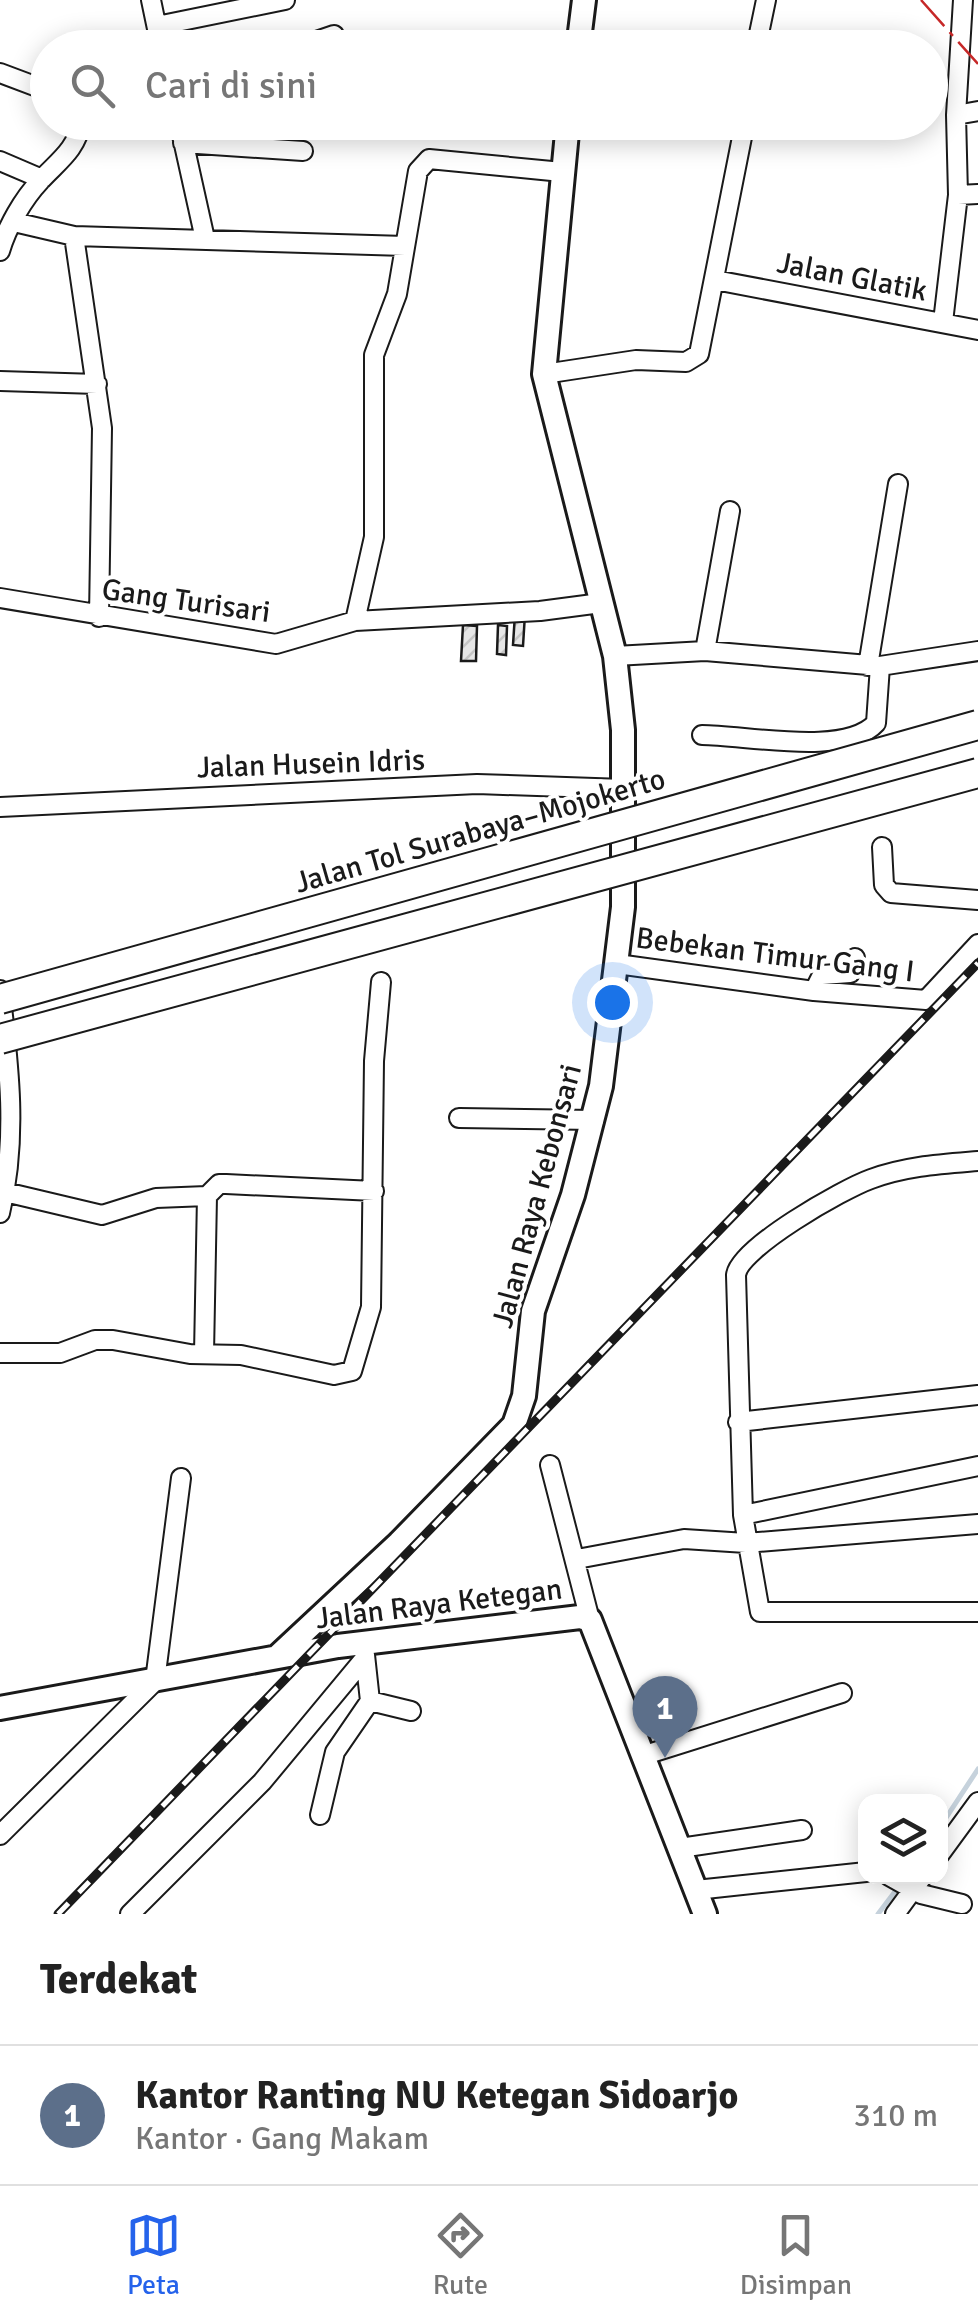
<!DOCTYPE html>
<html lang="id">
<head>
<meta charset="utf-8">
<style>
  body { margin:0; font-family:Signika,sans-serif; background:#f6f6f6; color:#222 }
  .controls { position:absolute; right:30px; bottom:30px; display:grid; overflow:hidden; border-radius:20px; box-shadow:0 5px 25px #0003 }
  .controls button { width:90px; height:90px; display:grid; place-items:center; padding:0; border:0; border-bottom:2px solid #e0e0e0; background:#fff; color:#222; font:50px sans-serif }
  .you { position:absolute; left:612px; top:1002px; width:35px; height:35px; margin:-25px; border:8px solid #fff; border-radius:50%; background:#1a73e8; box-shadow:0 0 0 15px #1a73e833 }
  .badge { display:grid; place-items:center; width:65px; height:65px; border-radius:50%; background:#2563eb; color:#fff; font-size:32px; font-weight:700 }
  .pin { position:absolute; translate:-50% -82px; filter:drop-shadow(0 2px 5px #0008) }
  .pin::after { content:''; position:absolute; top:52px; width:35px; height:30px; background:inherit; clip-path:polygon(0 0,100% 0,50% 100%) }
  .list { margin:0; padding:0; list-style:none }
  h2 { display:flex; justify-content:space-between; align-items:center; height:130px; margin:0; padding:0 40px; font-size:42px }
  h2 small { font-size:32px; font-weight:400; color:#767676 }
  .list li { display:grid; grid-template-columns:65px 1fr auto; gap:30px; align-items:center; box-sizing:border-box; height:140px; padding:0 40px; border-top:2px solid #e0e0e0 }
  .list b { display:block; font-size:38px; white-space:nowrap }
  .list p { margin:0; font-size:32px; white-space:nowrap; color:#767676 }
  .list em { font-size:32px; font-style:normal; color:#767676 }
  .icon { flex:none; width:55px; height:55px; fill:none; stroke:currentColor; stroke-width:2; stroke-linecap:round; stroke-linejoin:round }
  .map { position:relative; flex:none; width:978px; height:1914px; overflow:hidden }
  .search { position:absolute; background:#fff; box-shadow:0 5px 25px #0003; left:30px; right:30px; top:30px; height:110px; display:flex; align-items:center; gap:25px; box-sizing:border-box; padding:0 35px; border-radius:55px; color:#767676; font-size:38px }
  .sheet { height:270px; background:#fff }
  nav { display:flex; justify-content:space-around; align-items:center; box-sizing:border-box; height:140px; border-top:2px solid #e0e0e0; background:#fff; font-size:28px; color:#767676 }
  nav a { display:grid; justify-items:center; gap:5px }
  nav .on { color:#2563eb }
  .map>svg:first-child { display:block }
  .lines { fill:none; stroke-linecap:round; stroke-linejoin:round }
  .stream { stroke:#c6d2dc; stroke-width:5 }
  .building { fill:url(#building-hatch); stroke:#1a1a1a; stroke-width:2.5 }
  .minor-casing { stroke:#1a1a1a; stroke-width:22 }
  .major-casing { stroke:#1a1a1a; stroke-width:28 }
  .minor { stroke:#fff; stroke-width:18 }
  .major { stroke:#fff; stroke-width:22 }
  .rail-casing { stroke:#1a1a1a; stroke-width:9 }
  .rail { stroke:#fff; stroke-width:5; stroke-dasharray:15; stroke-linecap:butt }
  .highway-bridge-casing { stroke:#1a1a1a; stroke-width:32; stroke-linecap:butt }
  .highway-bridge { stroke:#fff; stroke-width:28 }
  .power { stroke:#c62828; stroke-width:2.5; stroke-dasharray:35 8 5 8; stroke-linecap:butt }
  .labels { text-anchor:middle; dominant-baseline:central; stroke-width:8; stroke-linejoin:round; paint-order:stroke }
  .street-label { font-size:30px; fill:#1a1a1a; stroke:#fff }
</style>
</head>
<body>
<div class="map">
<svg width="978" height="1914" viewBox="0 0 978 1914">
  <defs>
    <pattern id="building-hatch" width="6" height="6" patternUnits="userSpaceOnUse" patternTransform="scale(2.5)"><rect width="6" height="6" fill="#e6e6e6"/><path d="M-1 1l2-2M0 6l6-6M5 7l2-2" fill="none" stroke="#c5c5c5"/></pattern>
  </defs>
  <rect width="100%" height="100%" fill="#fff"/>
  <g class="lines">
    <path class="stream" d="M940,1827L978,1769
      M878,1914L900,1885"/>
  </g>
  <path class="building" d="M515,614H525L523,646L513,645Z
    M463,625L477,626L476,661H461Z
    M498,625L507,626L506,655L497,654Z"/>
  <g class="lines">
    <defs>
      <path id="minor" d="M151,0L161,48
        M157,26L285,0
        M296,48L334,35
        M756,48L766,0
        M0,73L48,91
        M956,115L978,111
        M179,122L205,239
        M183,143L303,151
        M0,161L42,179
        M958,195L978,194
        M14,222L74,236L405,246
        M74,236L102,428L99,617
        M0,251C7,227 23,199 40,181C57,162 77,150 81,122
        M715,280L978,330
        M943,322L958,195L956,115L963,0
        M544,374L636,360L686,362L699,354L745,122
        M0,381L97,384
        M0,598L276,644L355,621L540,611L601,603
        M355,621L374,537V355L397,294L418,171L429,159L562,172
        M705,651L730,511
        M615,656L705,651L880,666L978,651
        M868,666L898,484
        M702,735C746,735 845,757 876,723L880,666
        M0,807L477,784L624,789
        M882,847L884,885L891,893L978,900
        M617,964L814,991L926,1000L978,944
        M0,990C9,1065 18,1139 0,1213
        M814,991L822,975L850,973L855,958
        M459,1118L594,1120
        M978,1161C942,1164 906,1166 871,1179C843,1189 739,1248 736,1275L743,1515L760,1612H978
        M5,1192L102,1215L156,1198L207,1196
        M0,1353H60L95,1340H113L190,1354L241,1355L334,1375L352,1371L371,1307L374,1061L381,982
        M204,1354L207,1196L219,1184H226L374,1191
        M738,1422L978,1395
        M550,1465L590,1620
        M743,1515L978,1466
        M577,1559L684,1539L746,1543L978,1524
        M365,1655L370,1701L411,1711
        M645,1755L842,1693
        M320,1815L335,1752L370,1701
        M0,1835L155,1681L181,1478
        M680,1848L802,1830
        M940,1854L978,1802
        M889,1876L921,1894L962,1904
        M696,1890L866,1872
        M130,1914L262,1782L365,1658
        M895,1914L923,1876"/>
      <path id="major" d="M578,48L584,0
        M279,1655L399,1543L514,1425L524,1396L533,1311L573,1195L601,1086L623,907V730L615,656L544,374L568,122
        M0,1708L338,1646L580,1617L590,1620L705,1914"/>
    </defs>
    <use href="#minor" class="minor-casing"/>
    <use href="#major" class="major-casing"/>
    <use href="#minor" class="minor"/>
    <use href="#major" class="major"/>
    <defs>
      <path id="rail" d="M58,1914L978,963"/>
    </defs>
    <use href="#rail" class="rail-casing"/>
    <use href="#rail" class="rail"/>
    <defs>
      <path id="highway-bridge" d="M0,999L978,725
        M0,1039L978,773"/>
    </defs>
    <use href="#highway-bridge" class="highway-bridge-casing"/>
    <use href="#highway-bridge" class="highway-bridge"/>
    <path class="power" d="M921,0L978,64"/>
  </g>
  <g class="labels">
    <g class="street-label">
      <text transform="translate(852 277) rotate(11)">Jalan Glatik</text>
      <text transform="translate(186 601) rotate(8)">Gang Turisari</text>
      <text transform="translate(311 764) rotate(-2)">Jalan Husein Idris</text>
      <text transform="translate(480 831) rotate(-16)">Jalan Tol Surabaya–Mojokerto</text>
      <text transform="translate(775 955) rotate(7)">Bebekan Timur Gang I</text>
      <text transform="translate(537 1196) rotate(-75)">Jalan Raya Kebonsari</text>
      <text transform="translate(439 1604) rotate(-7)">Jalan Raya Ketegan</text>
    </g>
  </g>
</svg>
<div class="controls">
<button><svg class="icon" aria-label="layers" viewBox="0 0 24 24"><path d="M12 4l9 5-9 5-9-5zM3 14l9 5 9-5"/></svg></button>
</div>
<div class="you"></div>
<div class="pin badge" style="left:665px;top:1758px;background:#5c6f8a">1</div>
<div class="search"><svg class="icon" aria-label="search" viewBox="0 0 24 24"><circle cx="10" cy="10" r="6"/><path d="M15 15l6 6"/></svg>Cari di sini</div>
</div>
<section class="sheet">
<h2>Terdekat<small></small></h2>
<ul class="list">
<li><span class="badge" style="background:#5c6f8a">1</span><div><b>Kantor Ranting NU Ketegan Sidoarjo</b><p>Kantor · Gang Makam</p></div><em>310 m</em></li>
</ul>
</section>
<nav>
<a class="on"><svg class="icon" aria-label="map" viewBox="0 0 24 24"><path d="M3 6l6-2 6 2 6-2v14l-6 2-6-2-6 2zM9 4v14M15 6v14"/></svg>Peta</a>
<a><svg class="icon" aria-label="directions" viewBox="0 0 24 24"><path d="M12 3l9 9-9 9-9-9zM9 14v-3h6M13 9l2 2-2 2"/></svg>Rute</a>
<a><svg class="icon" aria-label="saved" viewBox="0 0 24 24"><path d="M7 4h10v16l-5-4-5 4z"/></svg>Disimpan</a>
</nav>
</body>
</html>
